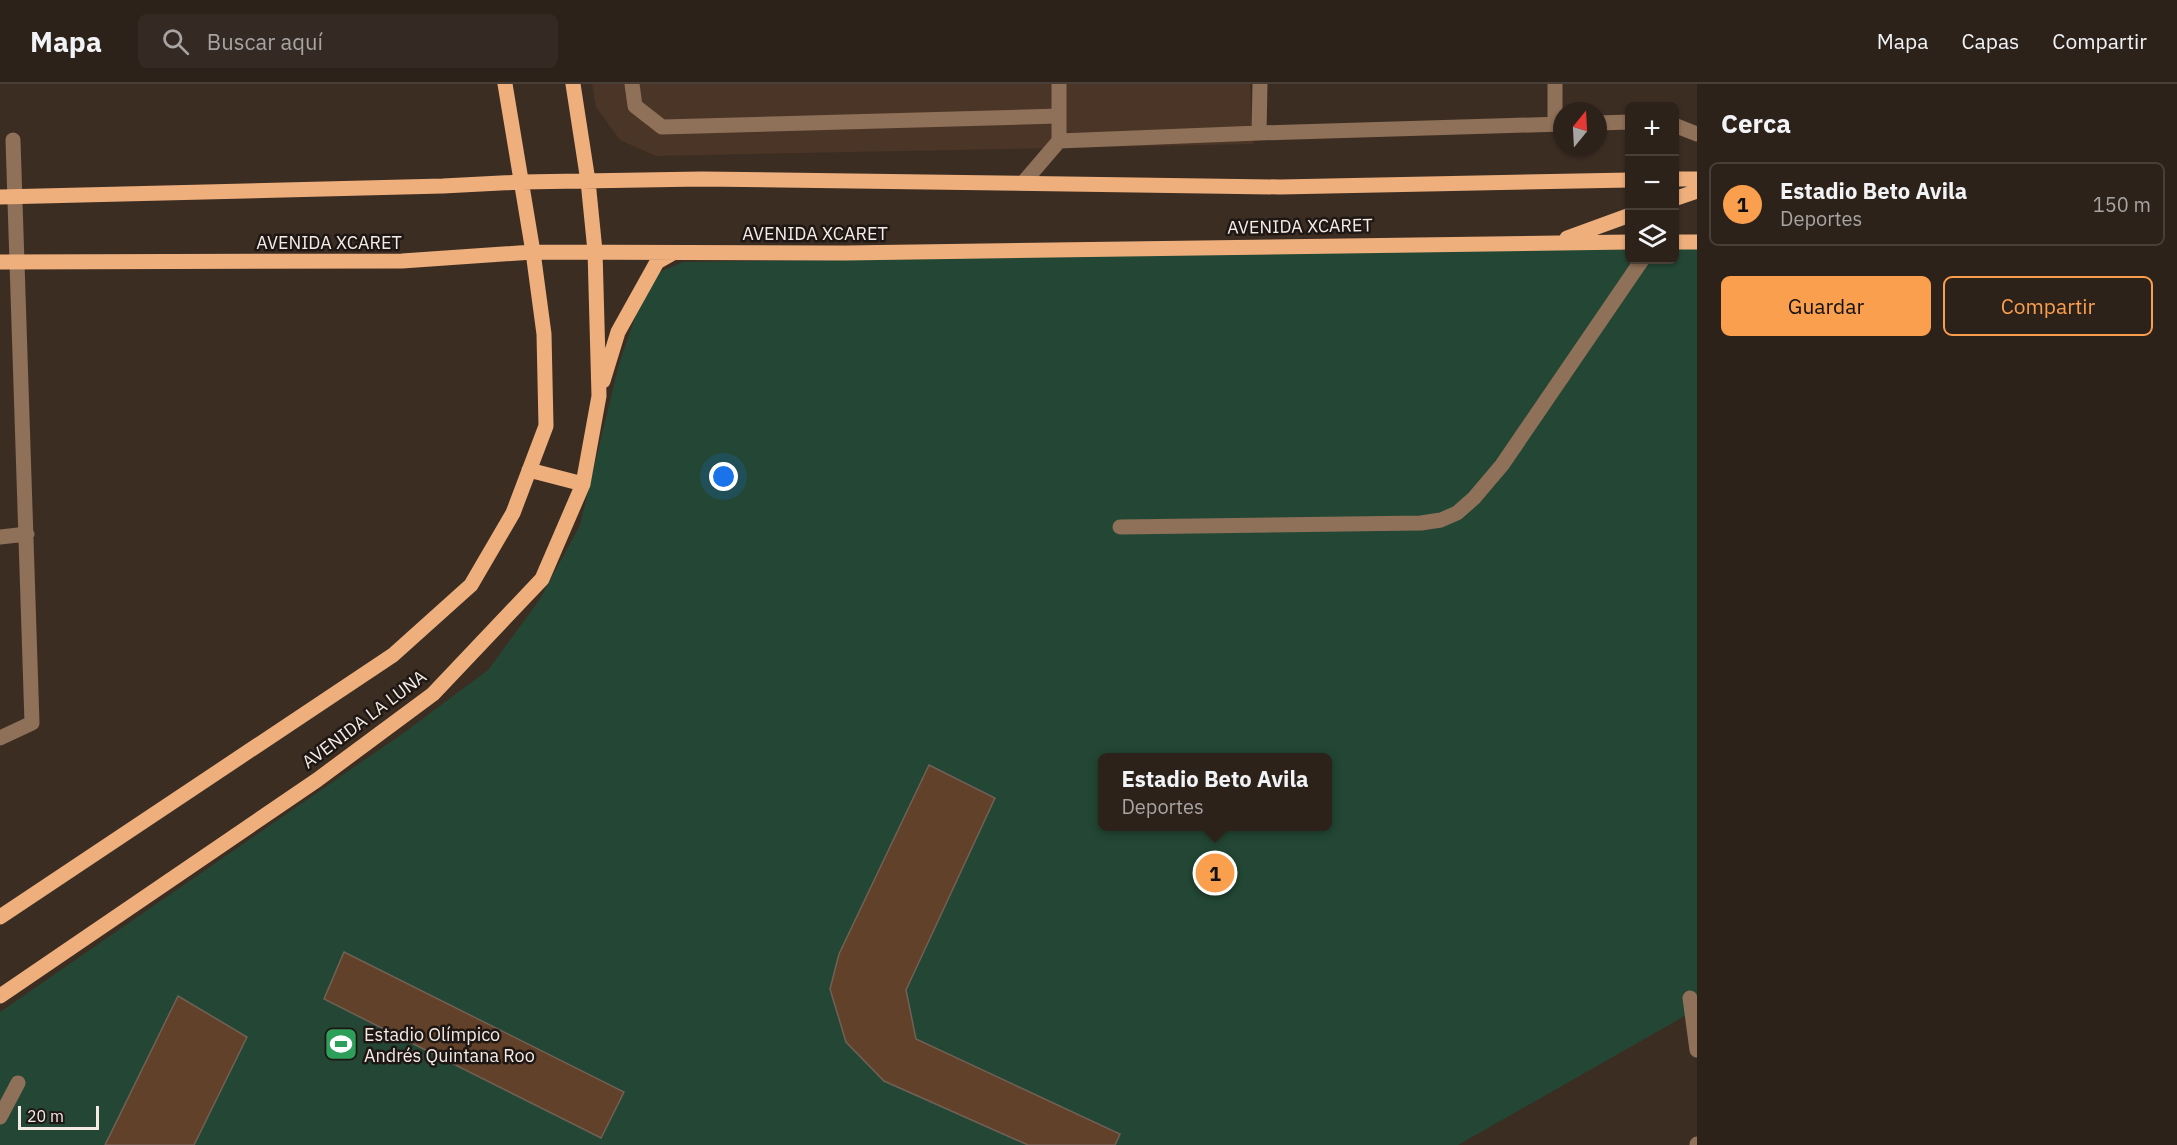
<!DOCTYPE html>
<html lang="es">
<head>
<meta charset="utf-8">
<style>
  body { margin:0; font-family:"IBM Plex Sans",sans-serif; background:#352a23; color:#f1f3f6 }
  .controls { position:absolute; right:18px; top:18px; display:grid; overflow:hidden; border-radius:9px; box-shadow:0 2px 4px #0004 }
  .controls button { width:54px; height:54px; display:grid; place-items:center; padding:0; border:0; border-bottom:2px solid #483f39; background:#2d221a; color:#f1f3f6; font:30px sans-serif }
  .compass { position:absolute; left:1553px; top:18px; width:54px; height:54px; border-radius:50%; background:#2d221a; box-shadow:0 2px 4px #0004; rotate:18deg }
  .scale { position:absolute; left:18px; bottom:15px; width:81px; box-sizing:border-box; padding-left:6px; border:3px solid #f5ebe5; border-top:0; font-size:16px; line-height:21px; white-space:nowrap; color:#f5ebe5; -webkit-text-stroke:4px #1e1713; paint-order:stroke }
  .you { position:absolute; left:724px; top:393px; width:21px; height:21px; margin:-15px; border:4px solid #fff; border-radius:50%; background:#1a73e8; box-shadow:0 0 0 9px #1a73e833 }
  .badge { display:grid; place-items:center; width:39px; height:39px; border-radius:50%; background:#fa9f4e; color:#111; font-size:20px; font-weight:700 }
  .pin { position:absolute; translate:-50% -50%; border:3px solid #fff; box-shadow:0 2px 6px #0006 }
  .popup { position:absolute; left:1098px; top:669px; width:234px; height:78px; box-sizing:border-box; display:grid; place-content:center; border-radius:9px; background:#2d221a; filter:drop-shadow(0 2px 4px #0005); font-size:20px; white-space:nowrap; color:#a7a4a2 }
  .popup b { font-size:22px; color:#f1f3f6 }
  .popup::after { content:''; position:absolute; left:50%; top:100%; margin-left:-12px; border:12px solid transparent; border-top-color:#2d221a }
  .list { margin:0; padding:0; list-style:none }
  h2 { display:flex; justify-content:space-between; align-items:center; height:78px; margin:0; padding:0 24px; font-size:26px }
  h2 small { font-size:20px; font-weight:400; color:#a7a4a2 }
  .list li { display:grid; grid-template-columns:39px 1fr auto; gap:18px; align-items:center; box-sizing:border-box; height:84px; margin:0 12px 12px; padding:0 12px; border:2px solid #483f39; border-radius:9px }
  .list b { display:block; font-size:22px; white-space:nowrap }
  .list p { margin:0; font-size:20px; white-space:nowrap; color:#a7a4a2 }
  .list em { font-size:20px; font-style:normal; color:#a7a4a2 }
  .actions { display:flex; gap:12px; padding:18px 24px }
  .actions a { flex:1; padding:14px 0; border:2px solid #fa9f4e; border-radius:9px; text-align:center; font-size:21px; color:#fa9f4e }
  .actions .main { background:#fa9f4e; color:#111 }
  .icon { flex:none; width:33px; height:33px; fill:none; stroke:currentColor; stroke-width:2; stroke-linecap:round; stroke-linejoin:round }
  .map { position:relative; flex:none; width:1697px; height:1061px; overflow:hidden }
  header { display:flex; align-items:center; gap:36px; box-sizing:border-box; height:84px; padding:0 30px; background:#2d221a; border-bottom:2px solid #483f39 }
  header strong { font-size:28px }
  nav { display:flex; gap:33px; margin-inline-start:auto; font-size:21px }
  .search { width:420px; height:54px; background:#352a23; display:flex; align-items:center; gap:15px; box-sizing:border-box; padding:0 21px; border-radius:9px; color:#a7a4a2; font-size:22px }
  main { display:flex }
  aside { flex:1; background:#2d221a }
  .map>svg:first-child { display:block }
  .built { fill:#4a3527 }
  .green { fill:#234734; fill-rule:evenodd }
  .building { fill:#62412a; stroke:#716055; stroke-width:1.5 }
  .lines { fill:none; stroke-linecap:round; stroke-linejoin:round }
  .minor { stroke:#8f7058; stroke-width:15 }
  .major { stroke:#eeaf7c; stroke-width:15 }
  .labels { text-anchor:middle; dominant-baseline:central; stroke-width:5; stroke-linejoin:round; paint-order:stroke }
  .street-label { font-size:18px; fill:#f5ebe5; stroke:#1e1713 }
  .poi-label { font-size:18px; fill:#f5ebe5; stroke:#1e1713; text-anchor:start }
</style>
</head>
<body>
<header>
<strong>Mapa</strong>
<div class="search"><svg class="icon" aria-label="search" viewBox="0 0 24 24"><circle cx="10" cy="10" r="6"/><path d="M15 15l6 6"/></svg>Buscar aquí</div>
<nav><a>Mapa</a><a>Capas</a><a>Compartir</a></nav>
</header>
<main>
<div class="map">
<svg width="1697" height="1061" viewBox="0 0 1697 1061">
  <rect width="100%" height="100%" fill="#3c2d23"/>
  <path class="built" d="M592,0H1250L1253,60L656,72L620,56L596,23Z"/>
  <path class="green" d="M1697,162V925L1458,1061H0V928L402,650L488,586L540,515L580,441L619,280L649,193L683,178L1629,163L1630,176H1674L1675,163ZM1102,674H1328V742H1102Z"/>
  <path class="building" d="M929,681L995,714L906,906L916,955L1120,1050L1115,1061H1028L884,997L846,958L830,905L839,870Z
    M344,868L624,1008L601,1054L324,915Z
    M178,912L247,953L194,1061H105Z"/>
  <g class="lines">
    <path class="minor" d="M632,0L635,22L662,43L1059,32
      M1555,0V40
      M1598,39L1630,38
      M1674,41L1697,50
      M1259,49L1260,0
      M1059,57V0
      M1023,99L1059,57L1259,49L1562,40
      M1120,443L1421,439L1441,436L1457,429L1474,414L1502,381L1642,176
      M0,453L27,450
      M0,654L32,639L13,56
      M1690,914L1697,966
      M0,1033L18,999
      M1697,1061V1060"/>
    <path class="major" d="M1674,95H1697
      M0,113L443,102L521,98L702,95L1280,103L1630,96
      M1674,115L1697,107
      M1567,154L1630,131
      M1674,158H1697
      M0,178L402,177L533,168L845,169L1630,158
      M603,297L618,248L657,178L673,169
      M529,386L583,400
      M0,833L393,571L471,501L513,429L546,342L544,250L533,168L505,0
      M0,912L317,696L433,610L542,495L583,400L599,312L595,167L588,97L573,0"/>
  </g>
  <defs>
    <symbol id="stadium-square" viewBox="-11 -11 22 22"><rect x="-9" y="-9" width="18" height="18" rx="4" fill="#2e9e5b" stroke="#1e1713"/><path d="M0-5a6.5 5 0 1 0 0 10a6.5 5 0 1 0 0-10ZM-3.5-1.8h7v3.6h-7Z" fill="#fff"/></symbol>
  </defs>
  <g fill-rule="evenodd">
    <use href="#stadium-square" x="322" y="941" width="38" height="38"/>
  </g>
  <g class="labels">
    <g class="street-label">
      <text transform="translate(1300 142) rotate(-1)">AVENIDA XCARET</text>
      <text x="815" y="149">AVENIDA XCARET</text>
      <text x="329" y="158">AVENIDA XCARET</text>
      <text transform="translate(364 635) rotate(-37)">AVENIDA LA LUNA</text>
    </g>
    <g class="poi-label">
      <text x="364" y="950">Estadio Olímpico<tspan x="364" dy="21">Andrés Quintana Roo</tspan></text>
    </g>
  </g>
</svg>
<div class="controls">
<button>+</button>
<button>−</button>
<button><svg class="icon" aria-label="layers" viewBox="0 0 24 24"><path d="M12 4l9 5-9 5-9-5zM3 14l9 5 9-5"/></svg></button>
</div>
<svg class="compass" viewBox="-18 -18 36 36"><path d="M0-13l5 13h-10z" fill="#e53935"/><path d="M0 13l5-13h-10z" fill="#a7a4a2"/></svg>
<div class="scale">20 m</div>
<div class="you"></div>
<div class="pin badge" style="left:1215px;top:789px">1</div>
<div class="popup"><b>Estadio Beto Avila</b>Deportes</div>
</div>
<aside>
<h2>Cerca<small></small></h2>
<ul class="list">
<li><span class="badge">1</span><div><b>Estadio Beto Avila</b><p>Deportes</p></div><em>150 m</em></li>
</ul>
<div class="actions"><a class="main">Guardar</a><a>Compartir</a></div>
</aside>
</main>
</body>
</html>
